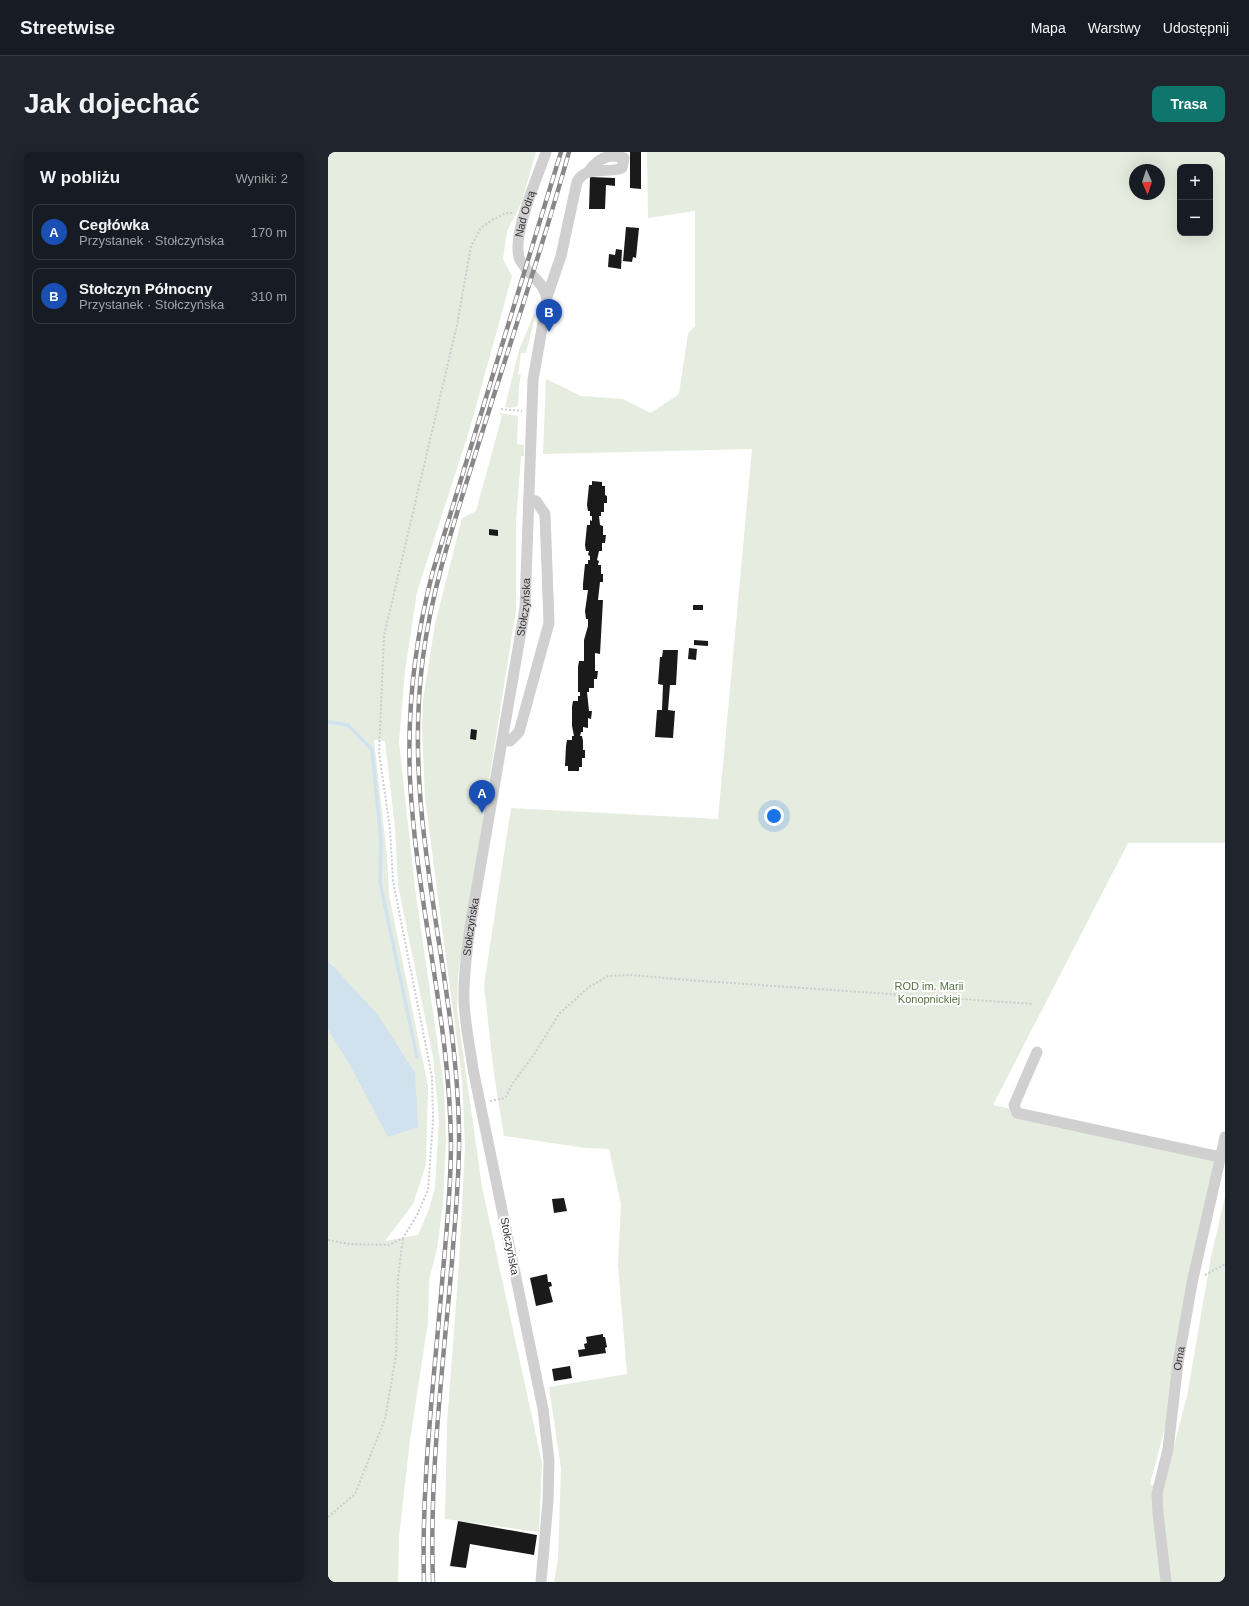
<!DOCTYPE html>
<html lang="pl">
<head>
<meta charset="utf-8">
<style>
  body { margin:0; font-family:Helvetica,sans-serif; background:#20242c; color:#f1f3f6 }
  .controls { position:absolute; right:12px; top:12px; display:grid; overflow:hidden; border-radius:8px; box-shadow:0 4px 16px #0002 }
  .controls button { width:36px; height:36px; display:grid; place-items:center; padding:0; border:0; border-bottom:1px solid #363941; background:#171b24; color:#f1f3f6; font:20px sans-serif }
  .compass { position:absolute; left:801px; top:12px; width:36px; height:36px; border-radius:50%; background:#171b24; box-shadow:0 4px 16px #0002; rotate:177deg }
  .you { position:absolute; left:446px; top:664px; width:14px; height:14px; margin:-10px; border:3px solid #fff; border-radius:50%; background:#1a73e8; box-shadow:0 0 0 6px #1a73e833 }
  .badge { display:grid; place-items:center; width:26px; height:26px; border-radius:50%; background:#0f766e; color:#fff; font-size:13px; font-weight:700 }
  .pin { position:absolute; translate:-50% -33px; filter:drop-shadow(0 1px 2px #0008) }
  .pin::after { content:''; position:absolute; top:21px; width:14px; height:12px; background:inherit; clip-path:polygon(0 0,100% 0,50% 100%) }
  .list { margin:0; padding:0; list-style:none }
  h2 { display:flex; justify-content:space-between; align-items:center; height:52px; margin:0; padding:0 16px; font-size:17px }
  h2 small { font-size:13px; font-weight:400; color:#9ea1a6 }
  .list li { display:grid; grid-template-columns:26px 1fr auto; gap:12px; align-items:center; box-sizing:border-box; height:56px; margin:0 8px 8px; padding:0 8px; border:1px solid #363941; border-radius:8px }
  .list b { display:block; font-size:15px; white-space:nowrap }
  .list p { margin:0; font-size:13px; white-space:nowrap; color:#9ea1a6 }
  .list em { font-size:13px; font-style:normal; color:#9ea1a6 }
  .map { position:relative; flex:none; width:897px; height:1430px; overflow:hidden; border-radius:8px }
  header { display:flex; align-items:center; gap:24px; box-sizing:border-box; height:56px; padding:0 20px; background:#171b24; border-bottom:1px solid #363941 }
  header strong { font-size:19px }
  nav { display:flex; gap:22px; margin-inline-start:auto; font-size:14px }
  .intro { display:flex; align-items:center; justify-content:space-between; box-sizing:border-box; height:96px; padding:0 24px }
  h1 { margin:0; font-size:28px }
  .button { padding:10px 18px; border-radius:8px; background:#0f766e; color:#fff; font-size:14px; font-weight:700 }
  main { display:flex; gap:24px; padding:0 24px }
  aside { flex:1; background:#171b24; border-radius:8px; box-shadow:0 4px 16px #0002 }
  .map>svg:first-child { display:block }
  .green { fill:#e6ecdf; fill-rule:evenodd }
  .water { fill:#cfe2ee }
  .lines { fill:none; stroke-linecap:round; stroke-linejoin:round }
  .stream { stroke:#cfe2ee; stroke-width:3.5 }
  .building { fill:#1a1a1a }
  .path { stroke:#cdcdcd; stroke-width:2; stroke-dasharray:2 2; stroke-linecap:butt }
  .minor { stroke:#d0d0d0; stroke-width:11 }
  .rail-casing { stroke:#888; stroke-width:4.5 }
  .rail { stroke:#fff; stroke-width:3; stroke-dasharray:9; stroke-linecap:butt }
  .labels { text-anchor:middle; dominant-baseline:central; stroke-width:4; stroke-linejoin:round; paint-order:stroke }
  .street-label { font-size:11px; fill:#333; stroke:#fff }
  .park-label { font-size:11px; fill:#56703f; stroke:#fff }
</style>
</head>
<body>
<header>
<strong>Streetwise</strong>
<nav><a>Mapa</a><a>Warstwy</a><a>Udostępnij</a></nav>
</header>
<div class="intro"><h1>Jak dojechać</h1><a class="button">Trasa</a></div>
<main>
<aside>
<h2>W pobliżu<small>Wyniki: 2</small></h2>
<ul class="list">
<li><span class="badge" style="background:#1a4fb4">A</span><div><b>Cegłówka</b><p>Przystanek · Stołczyńska</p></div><em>170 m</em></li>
<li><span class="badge" style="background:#1a4fb4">B</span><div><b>Stołczyn Północny</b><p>Przystanek · Stołczyńska</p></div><em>310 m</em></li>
</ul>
</aside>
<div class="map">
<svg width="897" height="1430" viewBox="0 0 897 1430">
  <rect width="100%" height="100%" fill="#fff"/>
  <path class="green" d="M0,0H208L193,52L179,79L175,107L184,124L142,276L89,440L77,519L71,590L87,736L116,936L118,988L115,1052L109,1097L101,1128L100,1170L82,1288L71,1385L70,1430H0V878L23,915L4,812L0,810ZM46,588L57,589L67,676L70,733L105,905L111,968L107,1036L100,1060L90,1083L57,1089L85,1052L98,1013L100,934L61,743L59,704Z
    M319,0H897V691H800L665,953L887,1001L846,1242L822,1332L835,1336L859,1244L883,1105L897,1045V1430H226L230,1407L233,1316L221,1235L299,1222L290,1113L293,1052L281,997L258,996L176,984L166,922L156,833L183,656L390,667L424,297L215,302L218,227L253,244L295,247L323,261L351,242L360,182L367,174V59L320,66ZM852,15H882V81H852ZM807,18H831V42H807Z
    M206,162L207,164L198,201H193L190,222L193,223L191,234L190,254L182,256L177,255L191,198Z
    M171,261L190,264L189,292L196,293V304H193L188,370V458L130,824L129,858L154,1035L214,1311L211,1380L117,1367L119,1272L131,1112L137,994L134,927L97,646L94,575L95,548L107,472L134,366L148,359L174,264Z"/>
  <path class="water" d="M0,810L3,812L50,863L87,921L90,975L60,985L23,915L0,878Z"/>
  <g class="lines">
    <path class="stream" d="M0,570L20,573L44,598L53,688L52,730L89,905"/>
  </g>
  <path class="building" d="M302,0H313V37L302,36Z
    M262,25L287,26V34L278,33L277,57H261Z
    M298,75L311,76L308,106L305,105L304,110L295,109Z
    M288,97L294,98L293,117L280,115L281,102L287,103Z
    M264,329L274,330V334H277V343L279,344V351H276V360H273V364H271L272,373L275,374V383H278L277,391H274V399H271L269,408L271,409L270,413H273V422H275V430H272L270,448H275L272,502L267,501V519H270L269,527H266V536H261V540H259L261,559H264L263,567L260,566V576L255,575V580H253L252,584H254L255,589V598H257V606H254V615H251V619H240V614H237L238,594L239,588H244V584H246L244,574V555L245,549H250V544H252V540H250V515L251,509H256V488L260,474V467H258L257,459L260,438H255V432L257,412H260V408H262V404L260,403L261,399H258L257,393L259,373H262V368L264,369V364H262V359H260L259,353L261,333H264Z
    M161,377L170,378V384L161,383Z
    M365,453H375V458H365Z
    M366,488L380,489V494L366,493Z
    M361,496L369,497L368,508L360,507Z
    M335,498H350L348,533H342L340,558L347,559L345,586L327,585L329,558H334L335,533L330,532L332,505H334Z
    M143,577L149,578L148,588L142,587Z
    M236,1046L239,1059L226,1061L224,1047Z
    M219,1122L220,1130H223L224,1134L221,1135L225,1150L208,1154L202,1126Z
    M275,1182V1185H277L279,1195L277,1196L278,1201L251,1205L250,1198L257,1197L256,1192L259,1191L258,1185Z
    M242,1214L244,1226L226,1229L224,1217Z
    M130,1369L209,1383L206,1403L142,1392L138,1416L122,1414Z"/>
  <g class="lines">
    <path class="path" d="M173,257L194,259
      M162,949L177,946L185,931L207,901L231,862L261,835L280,824L304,823L360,828L705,852
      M0,1088L22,1092L61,1093L75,1086L89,1063L100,1038L105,969L104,925L65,729L62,677L51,600L56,484L129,173L143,94L153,76L164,68L178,61H186
      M877,1123L897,1112
      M0,1365L27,1342L57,1267L68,1204L70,1125L75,1086"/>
    <g class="minor">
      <path d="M219,145L233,104L249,30C258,13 279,22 294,16L296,6C281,0 269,8 261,19"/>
      <path d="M175,588L182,589L191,580L221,471L217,362L208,349L201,348"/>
      <path d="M709,900L686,953L689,961L892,1005"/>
      <path id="s1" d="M213,1430L220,1349L221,1309L215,1257L145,917C142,895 137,872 136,850C135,825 139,800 142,775L197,456L205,228L219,148C217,130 200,123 192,108C182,86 210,24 218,0"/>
      <path id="s2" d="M838,1430L830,1361L829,1342L840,1297L850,1211L864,1131L897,985"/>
    </g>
    <defs>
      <path id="rail" d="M96,1430C93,1326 107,1222 115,1119C119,1077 123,1034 123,992C122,869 88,749 82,627C79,557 87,487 105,419L233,0
        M105,1430C101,1323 115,1215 124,1109C127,1065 132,1022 131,978C128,817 73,668 95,505C104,435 127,368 148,300C179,200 213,101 241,0"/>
    </defs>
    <use href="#rail" class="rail-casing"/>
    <use href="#rail" class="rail"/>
  </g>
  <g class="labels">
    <g class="street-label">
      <text stroke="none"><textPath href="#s1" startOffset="1393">Nad Odrą</textPath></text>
      <text stroke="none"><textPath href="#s1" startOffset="988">Stołczyńska</textPath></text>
      <text stroke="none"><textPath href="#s1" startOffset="664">Stołczyńska</textPath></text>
      <text transform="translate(182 1094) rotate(79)">Stołczyńska</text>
      <text stroke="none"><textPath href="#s2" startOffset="226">Orna</textPath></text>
    </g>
    <g class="park-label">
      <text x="601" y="834">ROD im. Marii<tspan x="601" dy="13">Konopnickiej</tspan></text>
    </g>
  </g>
</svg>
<div class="controls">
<button>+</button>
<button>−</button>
</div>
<svg class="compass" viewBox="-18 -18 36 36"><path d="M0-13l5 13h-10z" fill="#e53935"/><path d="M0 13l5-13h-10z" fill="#9ea1a6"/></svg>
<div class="you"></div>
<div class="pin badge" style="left:154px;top:661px;background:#1a4fb4">A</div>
<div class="pin badge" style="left:221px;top:180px;background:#1a4fb4">B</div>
</div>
</main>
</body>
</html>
